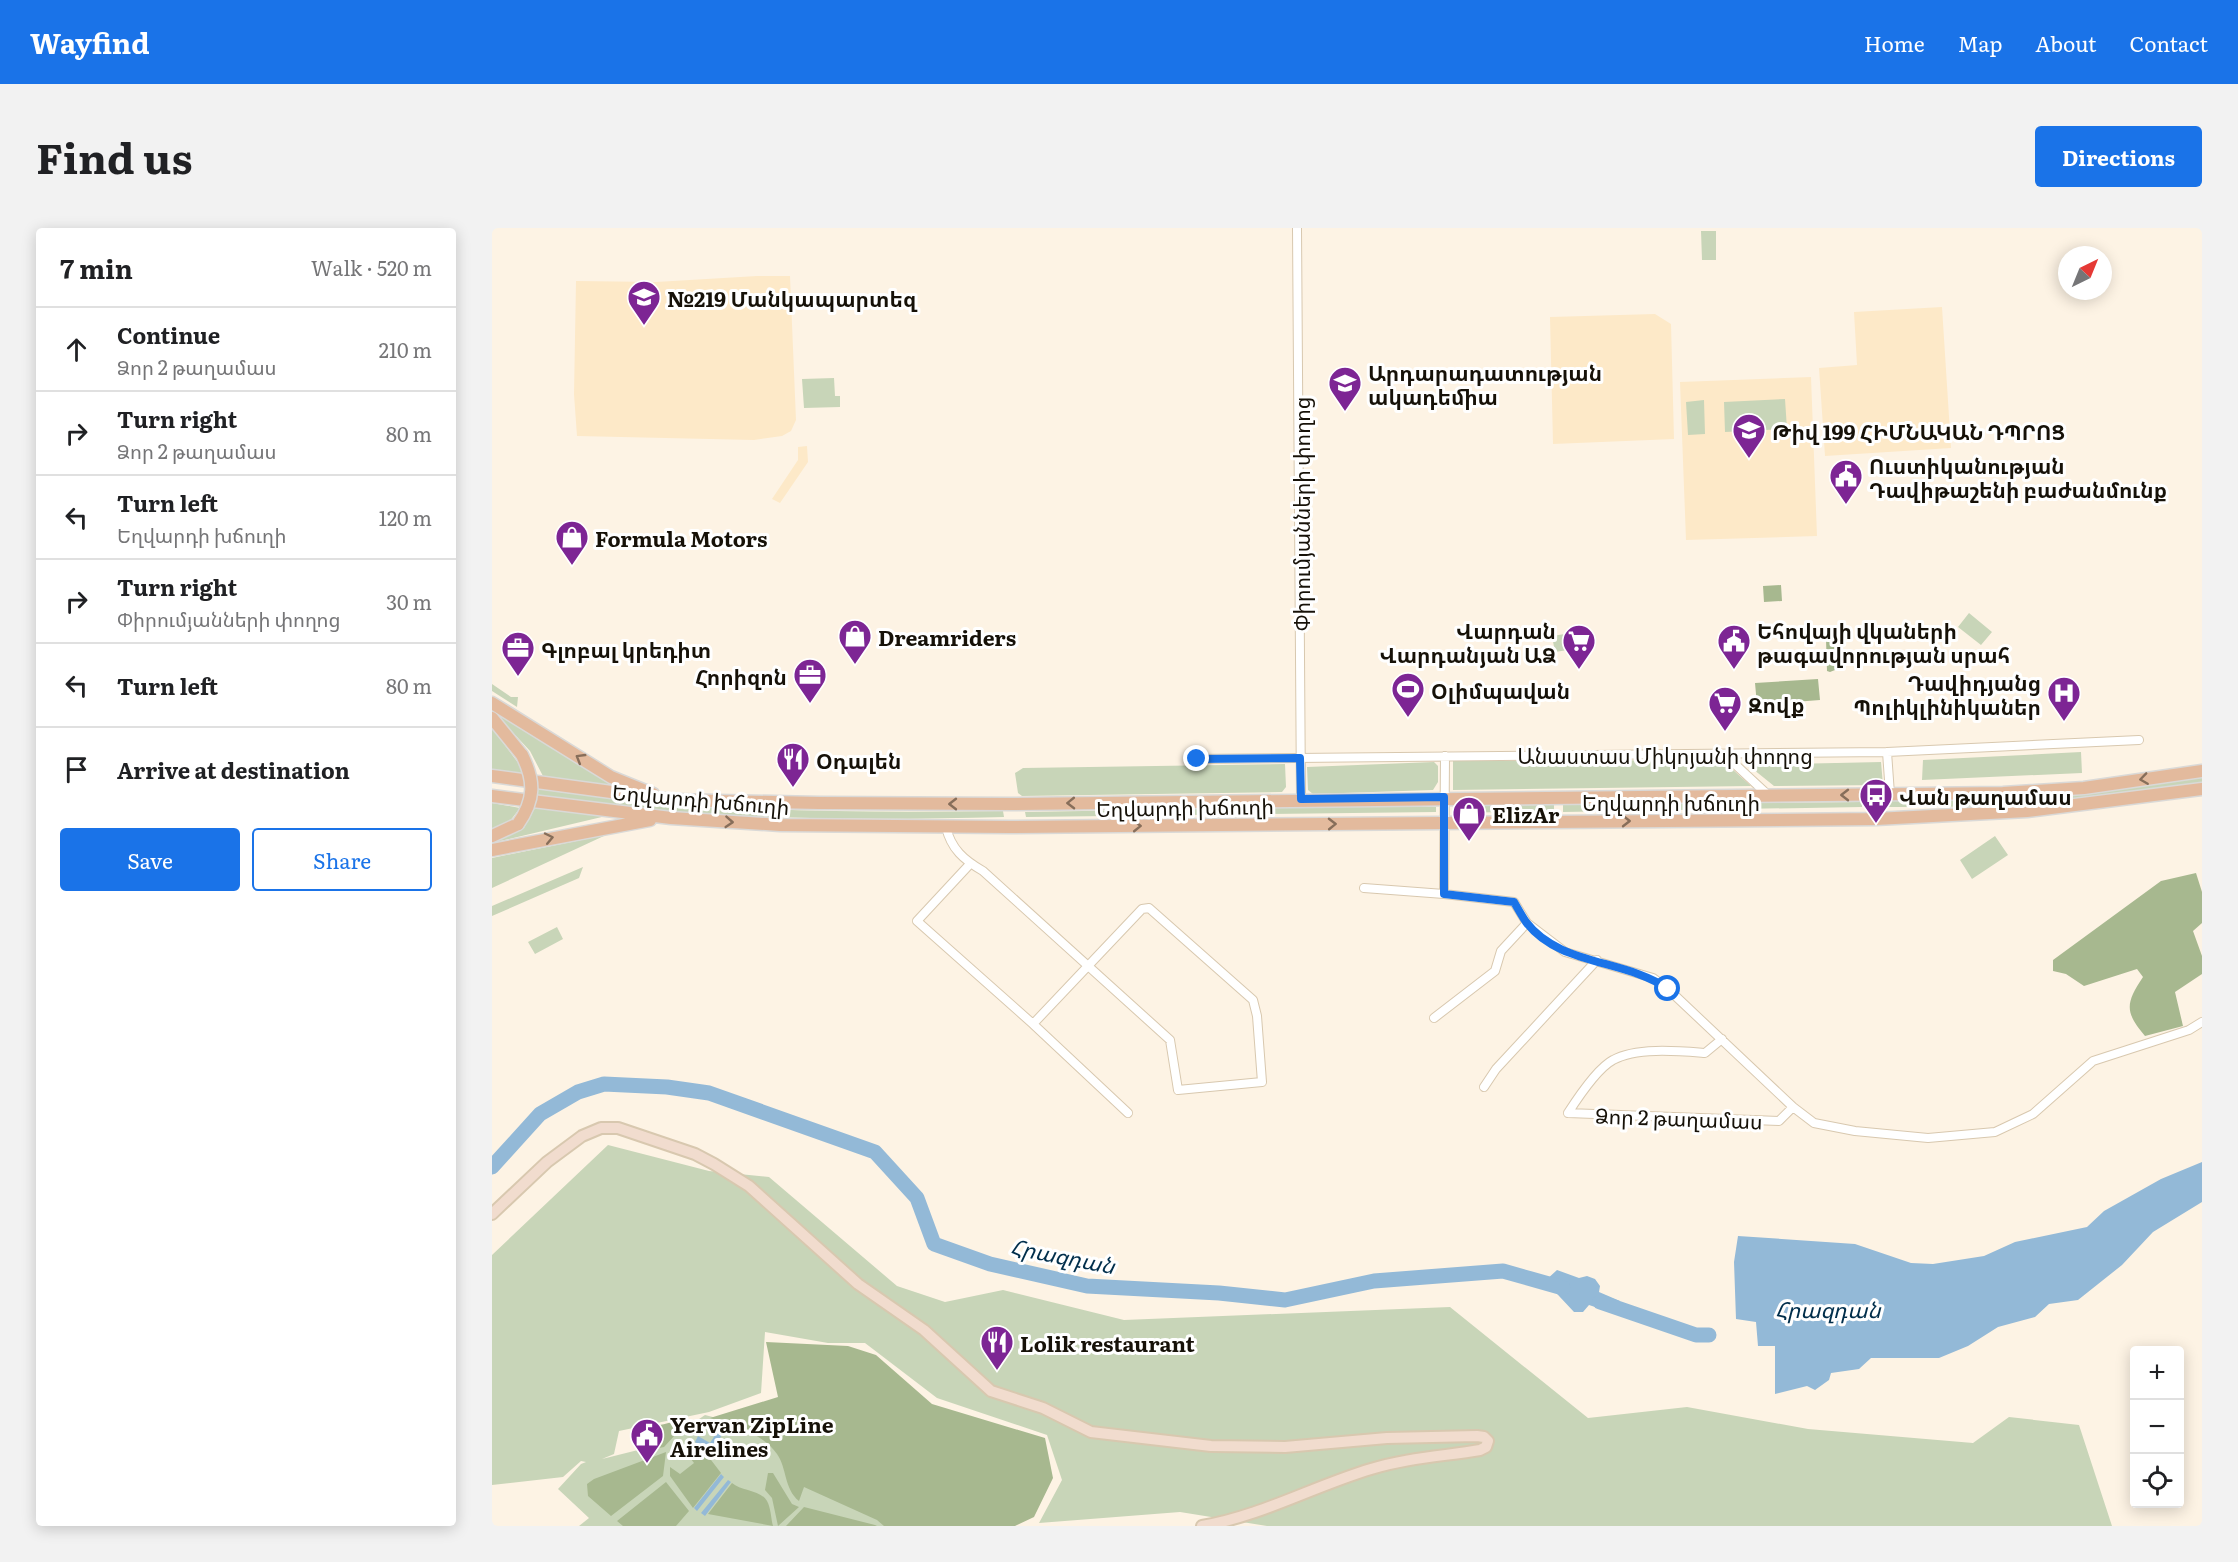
<!DOCTYPE html>
<html lang="en">
<head>
<meta charset="utf-8">
<style>
  body { margin:0; font-family:Literata,"Noto Sans Armenian",serif; background:#f2f2f2; color:#202124 }
  .controls { position:absolute; right:18px; bottom:18px; display:grid; overflow:hidden; border-radius:6px; box-shadow:0 3px 15px #0003 }
  .controls button { width:54px; height:54px; display:grid; place-items:center; padding:0; border:0; border-bottom:2px solid #e0e0e0; background:#fff; color:#202124; font:30px sans-serif }
  .compass { position:absolute; left:1566px; top:18px; width:54px; height:54px; border-radius:50%; background:#fff; box-shadow:0 3px 15px #0003; rotate:43deg }
  .stop { position:absolute; width:18px; height:18px; margin:-14px; border:4px solid #1a73e8; border-radius:50%; background:#fff }
  .stop.end { background:#1a73e8; border-color:#fff; box-shadow:0 2px 6px #0008 }
  .list { margin:0; padding:0; list-style:none }
  h2 { display:flex; justify-content:space-between; align-items:center; height:78px; margin:0; padding:0 24px; font-size:26px }
  h2 small { font-size:20px; font-weight:400; color:#757577 }
  .list li { display:grid; grid-template-columns:39px 1fr auto; gap:18px; align-items:center; box-sizing:border-box; height:84px; padding:0 24px; border-top:2px solid #e0e0e0 }
  .list b { display:block; font-size:22px; white-space:nowrap }
  .list p { margin:0; font-size:20px; white-space:nowrap; color:#757577 }
  .list em { font-size:20px; font-style:normal; color:#757577 }
  .actions { display:flex; gap:12px; padding:18px 24px }
  .actions a { flex:1; padding:14px 0; border:2px solid #1a73e8; border-radius:6px; text-align:center; font-size:21px; color:#1a73e8 }
  .actions .main { background:#1a73e8; color:#fff }
  .icon { flex:none; width:33px; height:33px; fill:none; stroke:currentColor; stroke-width:2; stroke-linecap:round; stroke-linejoin:round }
  .map { position:relative; flex:none; width:1710px; height:1298px; overflow:hidden; border-radius:6px }
  header { display:flex; align-items:center; gap:36px; box-sizing:border-box; height:84px; padding:0 30px; background:#1a73e8; color:#fff }
  header strong { font-size:28px }
  nav { display:flex; gap:33px; margin-inline-start:auto; font-size:21px }
  .intro { display:flex; align-items:center; justify-content:space-between; box-sizing:border-box; height:144px; padding:0 36px }
  h1 { margin:0; font-size:42px }
  .button { padding:15px 27px; border-radius:6px; background:#1a73e8; color:#fff; font-size:21px; font-weight:700 }
  main { display:flex; gap:36px; padding:0 36px }
  aside { flex:1; background:#fff; border-radius:6px; box-shadow:0 3px 15px #0003 }
  .map>svg:first-child { display:block }
  .built { fill:#fde9c8 }
  .green { fill:#c8d5b8 }
  .forest { fill:#a7b88f }
  .water { fill:#93b9d7 }
  .lines { fill:none; stroke-linecap:round; stroke-linejoin:round }
  .river { stroke:#93b9d7; stroke-width:15 }
  .street-casing { stroke:#d8c8af; stroke-width:10 }
  .secondary-casing { stroke:#d8c8af; stroke-width:14 }
  .primary-casing { stroke:#dad9d7; stroke-width:15 }
  .street { stroke:#fff; stroke-width:8 }
  .secondary { stroke:#f1dcce; stroke-width:10 }
  .primary { stroke:#e3ba9d; stroke-width:12 }
  .primary-bridge-casing { stroke:#dad9d7; stroke-width:15; stroke-linecap:butt }
  .primary-bridge { stroke:#e3ba9d; stroke-width:12 }
  .oneway { stroke:#876e5a }
  .route { stroke:#1a73e8; stroke-width:8 }
  .labels { text-anchor:middle; dominant-baseline:central; stroke-width:6; stroke-linejoin:round; paint-order:stroke }
  .poi-label { font-size:21px; font-weight:bold; fill:#161108; stroke:#fff; text-anchor:start }
  .street-label { font-size:21px; fill:#161108; stroke:#fff }
  .water-label { font-size:22px; font-style:italic; fill:#002e4b; stroke:#fff }
</style>
</head>
<body>
<header>
<strong>Wayfind</strong>
<nav><a>Home</a><a>Map</a><a>About</a><a>Contact</a></nav>
</header>
<div class="intro"><h1>Find us</h1><a class="button">Directions</a></div>
<main>
<aside>
<h2>7 min<small>Walk · 520 m</small></h2>
<ul class="list">
<li><svg class="icon" aria-label="ahead" viewBox="0 0 24 24"><path d="M12 20V5M6 11l6-6 6 6"/></svg><div><b>Continue</b><p>Ձոր 2 թաղամաս</p></div><em>210 m</em></li>
<li><svg class="icon" aria-label="right" viewBox="0 0 24 24"><path d="M7 20v-9h11M14 6l5 5-5 5"/></svg><div><b>Turn right</b><p>Ձոր 2 թաղամաս</p></div><em>80 m</em></li>
<li><svg class="icon" aria-label="left" viewBox="0 0 24 24"><path d="M17 20v-9H6M10 6l-5 5 5 5"/></svg><div><b>Turn left</b><p>Եղվարդի խճուղի</p></div><em>120 m</em></li>
<li><svg class="icon" aria-label="right" viewBox="0 0 24 24"><path d="M7 20v-9h11M14 6l5 5-5 5"/></svg><div><b>Turn right</b><p>Փիրումյանների փողոց</p></div><em>30 m</em></li>
<li><svg class="icon" aria-label="left" viewBox="0 0 24 24"><path d="M17 20v-9H6M10 6l-5 5 5 5"/></svg><div><b>Turn left</b></div><em>80 m</em></li>
<li><svg class="icon" aria-label="arrive" viewBox="0 0 24 24"><path d="M6 21V4h12l-3 4 3 4H6"/></svg><div><b>Arrive at destination</b></div></li>
</ul>
<div class="actions"><a class="main">Save</a><a>Share</a></div>
</aside>
<div class="map">
<svg width="1710" height="1298" viewBox="0 0 1710 1298">
  <rect width="100%" height="100%" fill="#fdf3e4"/>
  <path class="built" d="M265,48H298L304,192L299,203L290,208L262,212L85,208L82,166L84,53L164,54Z
    M1450,79L1459,220L1333,228L1327,140L1365,137L1362,84Z
    M1163,86L1179,96L1182,211L1061,216L1058,89Z
    M1319,149L1325,308L1194,312L1188,154Z
    M315,218L316,234L288,275L280,271L306,232V219Z"/>
  <path class="green" d="M1209,3H1224V32H1210Z
    M342,150L343,168H348V179L312,180L310,151Z
    M1293,171L1295,201L1233,204L1232,174Z
    M1212,172L1213,206L1196,207L1194,174Z
    M1477,385L1500,404L1489,417L1466,399Z
    M1092,403L1095,419L1063,424L1060,408Z
    M0,456L19,469H26L25,479L0,463Z
    M1,483L129,561L53,552L38,523Z
    M0,500L27,536L35,550L0,545Z
    M1589,524L1590,545L1430,552L1431,532Z
    M1230,532L1259,558L961,562V533Z
    M942,534L946,538V554L941,562L821,566L816,562L815,539Z
    M1389,534L1391,557L1282,558L1256,537Z
    M793,536L794,559L790,564L530,568L526,565L523,545L531,540Z
    M1710,548V555L1605,571L1514,578L1439,579L1438,573L1575,567Z
    M46,561C203,584 353,585 511,583L512,589C355,593 200,592 45,567Z
    M1379,573H1424V579H1379Z
    M1370,574V579L1071,584V577Z
    M0,575L28,580L18,593L0,601Z
    M1062,577V583L963,585V578Z
    M882,578L944,579V584L534,589L533,584Z
    M44,579L114,588L0,615L26,602Z
    M114,607L0,660V630Z
    M1503,608L1516,627L1480,651L1468,632Z
    M91,639L87,650L0,688V678Z
    M65,699L71,711L43,726L36,714Z
    M116,917L217,943L277,949L405,1058L453,1074L511,1062L632,1092L958,1079L1096,1190L1195,1179L1316,1201L1481,1215L1517,1189L1587,1197L1620,1298H775L688,1284L547,1295L570,1252L555,1207L445,1170L373,1115H336L273,1104L269,1165L217,1184L127,1203L122,1226L110,1231L170,1216L213,1187L263,1200L382,1284L395,1298H87L97,1290L66,1261L89,1236L94,1234L89,1233L71,1249L0,1257V1027Z"/>
  <path class="forest" d="M1289,357L1290,373L1272,374L1271,358Z
    M1334,411H1339L1343,415V442L1338,444L1335,443Z
    M1326,451L1328,472L1265,477L1263,455Z
    M1704,645L1710,664V695L1701,703L1710,728V746L1683,764L1691,798L1653,808C1633,784 1633,776 1651,749L1645,741L1592,758L1574,746L1561,743V732L1669,653Z
    M274,1114L356,1118L384,1127L440,1176L553,1210L561,1250L542,1289L523,1298H392L385,1292L312,1259L307,1273C292,1261 295,1240 285,1226C269,1204 243,1198 218,1190L286,1169Z
    M180,1194L202,1198L190,1207L184,1206L172,1219L153,1223L145,1214C147,1197 166,1199 180,1194Z
    M201,1219L216,1228L229,1245L201,1280L178,1248V1239L188,1246L202,1235L196,1227Z
    M174,1224L171,1248L119,1288L96,1268L95,1256L102,1251Z
    M276,1245H281L300,1276L307,1279L286,1298L280,1270L273,1262Z
    M174,1254L197,1283L184,1298H131L125,1293Z
    M240,1255C249,1263 269,1262 275,1273C279,1280 279,1291 281,1298L216,1286Z
    M312,1279L383,1297L385,1298H294Z"/>
  <path class="water" d="M1710,934V974L1661,1004L1630,1037L1586,1072L1557,1076L1543,1089L1506,1099L1476,1118L1447,1130H1379L1367,1141L1339,1145L1337,1152L1323,1162L1315,1158L1283,1166V1118H1266L1264,1094L1244,1091L1242,1034L1246,1008L1363,1016L1419,1035L1441,1036L1492,1028L1523,1014L1595,999L1612,983L1669,951Z
    M1065,1042L1087,1050L1095,1048L1103,1051L1108,1058L1107,1064L1128,1073L1124,1086L1097,1077L1091,1084H1082L1053,1053Z
    M225,1204L230,1207L219,1224L203,1214L206,1208L218,1215Z
    M229,1246L232,1249L205,1283L202,1280Z
    M236,1252L239,1254L213,1288L209,1285Z"/>
  <g class="lines">
    <path class="river" d="M0,939L48,886L86,864L112,856L175,859L217,865L383,924L425,970L442,1016L498,1036L595,1058L727,1065L793,1072L882,1053L1011,1043L1071,1060
      M1108,1074L1204,1107H1217"/>
    <defs>
      <path id="street" d="M805,0L809,571
        M1395,524L1398,566
        M1233,527L1276,567
        M953,528L952,666L1022,674L1035,695L1073,724L1161,750L1176,761L1301,879L1322,895L1363,903L1436,910L1503,904L1541,886L1601,833L1697,802L1710,794
        M698,531L1395,524L1647,512
        M454,599C459,621 472,632 491,643L678,812L686,862L770,854L765,788L761,772L657,680L650,681L541,796L636,885
        M478,636L425,693L541,796
        M872,660L952,666
        M942,790L1003,743L1009,723L1035,695
        M992,859L1004,841L1105,732
        M1076,885L1287,893L1301,879
        M1076,885C1085,871 1106,840 1121,832C1144,819 1187,823 1213,825L1230,811"/>
      <path id="secondary" d="M0,986L55,934L90,908L109,900H126L203,926L222,936L257,958L366,1056L432,1102L499,1163L551,1180L599,1204L719,1218L793,1219L895,1210L985,1208L992,1209L996,1213L994,1219L988,1222C952,1228 914,1230 879,1241C822,1258 769,1288 710,1298"/>
      <path id="primary" d="M0,475L119,549L161,566
        M0,490L30,527
        M0,548L179,572L327,575L519,576L1511,565L1592,560L1710,543
        M0,568L179,590L288,597L517,599L1384,591L1535,583L1710,561
        M0,608L26,596
        M0,622L158,592"/>
    </defs>
    <use href="#street" class="street-casing"/>
    <use href="#secondary" class="secondary-casing"/>
    <use href="#primary" class="primary-casing"/>
    <use href="#street" class="street"/>
    <use href="#secondary" class="secondary"/>
    <use href="#primary" class="primary"/>
    <defs>
      <path id="primary-bridge" d="M26,596C43,572 43,553 30,527"/>
    </defs>
    <use href="#primary-bridge" class="primary-bridge-casing"/>
    <use href="#primary-bridge" class="primary-bridge"/>
  </g>
  <defs><path id="oneway-chevron" d="M-2-3.5L2.5 0L-2 3.5" fill="none" stroke-width="1.6" stroke-linecap="round" stroke-linejoin="round" transform="scale(1.5)"/></defs>
  <g class="oneway">
    <use href="#oneway-chevron" transform="translate(88 530) rotate(-149)"/>
    <use href="#oneway-chevron" transform="translate(1652 551) rotate(172)"/>
    <use href="#oneway-chevron" transform="translate(1353 567) rotate(180)"/>
    <use href="#oneway-chevron" transform="translate(579 575) rotate(179)"/>
    <use href="#oneway-chevron" transform="translate(461 576) rotate(180)"/>
    <use href="#oneway-chevron" transform="translate(1134 593)"/>
    <use href="#oneway-chevron" transform="translate(237 594) rotate(4)"/>
    <use href="#oneway-chevron" transform="translate(840 596) rotate(-1)"/>
    <use href="#oneway-chevron" transform="translate(645 598) rotate(-1)"/>
    <use href="#oneway-chevron" transform="translate(57 610) rotate(-12)"/>
  </g>
  <g class="lines">
    <path class="route" d="M705,531L808,530L809,571L952,569V666L1022,674C1026,681 1030,688 1034,694C1067,738 1134,731 1176,761"/>
  </g>
  <defs>
    <symbol id="school-pin" viewBox="-11 -11 22 30"><path d="M0 17L-7.5 6A9.5 9.5 0 1 1 7.5 6Z" fill="#7d2594" stroke="#fff"/><path d="M0-5L7-2L0 1L-7-2ZM-4 1L0 2.5L4 1V4Q0 6-4 4Z" fill="#fff"/></symbol>
    <symbol id="university-pin" viewBox="-11 -11 22 30"><path d="M0 17L-7.5 6A9.5 9.5 0 1 1 7.5 6Z" fill="#7d2594" stroke="#fff"/><path d="M0-5L7-2L0 1L-7-2ZM-4 1L0 2.5L4 1V4Q0 6-4 4Z" fill="#fff"/></symbol>
    <symbol id="civic-pin" viewBox="-11 -11 22 30"><path d="M0 17L-7.5 6A9.5 9.5 0 1 1 7.5 6Z" fill="#7d2594" stroke="#fff"/><path d="M-.6-6.5H3V-4.5H.6V-3L4-1V1h2V6H-6V1h2V-1L-.6-3ZM-1.2 2.5V6h2.4V2.5Z" fill="#fff"/></symbol>
    <symbol id="shop-pin" viewBox="-11 -11 22 30"><path d="M0 17L-7.5 6A9.5 9.5 0 1 1 7.5 6Z" fill="#7d2594" stroke="#fff"/><path d="M-5-2.5h2.3a2.7 3.5 0 0 1 5.4 0H5L5.5 6h-11ZM-1.5-2.5h3a1.5 2.3 0 0 0-3 0Z" fill="#fff"/></symbol>
    <symbol id="supermarket-pin" viewBox="-11 -11 22 30"><path d="M0 17L-7.5 6A9.5 9.5 0 1 1 7.5 6Z" fill="#7d2594" stroke="#fff"/><path d="M-6-5.5h2.5l.6 2H6L4.5 2H-2.5L-4.4-4H-6ZM-1.5 3.2a1.3 1.3 0 1 0 .1 0ZM3 3.2a1.3 1.3 0 1 0 .1 0Z" fill="#fff"/></symbol>
    <symbol id="office-pin" viewBox="-11 -11 22 30"><path d="M0 17L-7.5 6A9.5 9.5 0 1 1 7.5 6Z" fill="#7d2594" stroke="#fff"/><path d="M-6-3h4V-5.5h4V-3h4V5H-6ZM-1-4.5V-3h2v-1.5ZM-6 0V1H6V0Z" fill="#fff"/></symbol>
    <symbol id="stadium-pin" viewBox="-11 -11 22 30"><path d="M0 17L-7.5 6A9.5 9.5 0 1 1 7.5 6Z" fill="#7d2594" stroke="#fff"/><path d="M0-5a6.5 5 0 1 0 0 10a6.5 5 0 1 0 0-10ZM-3.5-1.8h7v3.6h-7Z" fill="#fff"/></symbol>
    <symbol id="hospital-pin" viewBox="-11 -11 22 30"><path d="M0 17L-7.5 6A9.5 9.5 0 1 1 7.5 6Z" fill="#7d2594" stroke="#fff"/><path d="M-5-5h3v3.5h4V-5h3V5h-3V1.5h-4V5h-3Z" fill="#fff"/></symbol>
    <symbol id="restaurant-pin" viewBox="-11 -11 22 30"><path d="M0 17L-7.5 6A9.5 9.5 0 1 1 7.5 6Z" fill="#7d2594" stroke="#fff"/><path d="M-5-6h1v4h1v-4h1v4h1v-4h1v5L-1.5 .5V6h-2V.5L-5-1ZM5-6V6H3V1.5H1.5Q1.5-4 5-6Z" fill="#fff"/></symbol>
    <symbol id="bus-pin" viewBox="-11 -11 22 30"><path d="M0 17L-7.5 6A9.5 9.5 0 1 1 7.5 6Z" fill="#7d2594" stroke="#fff"/><path d="M-5-6H5V4H4V6H2V4H-2V6H-4V4H-5ZM-3.5-4V0h7V-4ZM-3.5 1.2v1.5H-2V1.2ZM2 1.2v1.5H3.5V1.2Z" fill="#fff"/></symbol>
  </defs>
  <g fill-rule="evenodd">
    <use href="#school-pin" x="133" y="50" width="38" height="52"/>
    <use href="#university-pin" x="834" y="136" width="38" height="52"/>
    <use href="#school-pin" x="1238" y="183" width="38" height="52"/>
    <use href="#civic-pin" x="1335" y="229" width="38" height="52"/>
    <use href="#shop-pin" x="61" y="290" width="38" height="52"/>
    <use href="#shop-pin" x="344" y="389" width="38" height="52"/>
    <use href="#supermarket-pin" x="1068" y="394" width="38" height="52"/>
    <use href="#civic-pin" x="1223" y="394" width="38" height="52"/>
    <use href="#office-pin" x="7" y="401" width="38" height="52"/>
    <use href="#office-pin" x="299" y="428" width="38" height="52"/>
    <use href="#stadium-pin" x="897" y="442" width="38" height="52"/>
    <use href="#hospital-pin" x="1553" y="446" width="38" height="52"/>
    <use href="#supermarket-pin" x="1214" y="456" width="38" height="52"/>
    <use href="#restaurant-pin" x="282" y="512" width="38" height="52"/>
    <use href="#bus-pin" x="1365" y="548" width="38" height="52"/>
    <use href="#shop-pin" x="958" y="566" width="38" height="52"/>
    <use href="#restaurant-pin" x="486" y="1095" width="38" height="52"/>
    <use href="#civic-pin" x="136" y="1188" width="38" height="52"/>
  </g>
  <g class="labels">
    <g class="poi-label">
      <text x="175" y="69">№219 Մանկապարտեզ</text>
      <text x="876" y="143">Արդարադատության<tspan x="876" dy="24">ակադեմիա</tspan></text>
      <text x="1280" y="202">Թիվ 199 ՀԻՄՆԱԿԱՆ ԴՊՐՈՑ</text>
      <text x="1377" y="236">Ուստիկանության<tspan x="1377" dy="24">Դավիթաշենի բաժանմունք</tspan></text>
      <text x="103" y="309">Formula Motors</text>
      <text x="1064" y="401" text-anchor="end">Վարդան<tspan x="1064" dy="24">Վարդանյան ԱՁ</tspan></text>
      <text x="1265" y="401">Եհովայի վկաների<tspan x="1265" dy="24">թագավորության սրահ</tspan></text>
      <text x="386" y="408">Dreamriders</text>
      <text x="49" y="420">Գլոբալ կրեդիտ</text>
      <text x="295" y="447" text-anchor="end">Հորիզոն</text>
      <text x="1549" y="453" text-anchor="end">Դավիդյանց<tspan x="1549" dy="24">Պոլիկլինիկաներ</tspan></text>
      <text x="939" y="461">Օլիմպավան</text>
      <text x="1256" y="475">Զովք</text>
      <text x="324" y="531">Օդալեն</text>
      <text x="1407" y="567">Վան թաղամաս</text>
      <text x="1000" y="585">ElizAr</text>
      <text x="528" y="1114">Lolik restaurant</text>
      <text x="178" y="1195">Yervan ZipLine<tspan x="178" dy="24">Airelines</tspan></text>
    </g>
    <g class="street-label">
      <text transform="translate(808 286) rotate(-90)">Փիրումյանների փողոց</text>
      <text x="1173" y="526">Անաստաս Միկոյանի փողոց</text>
      <text transform="translate(209 570) rotate(5)">Եղվարդի խճուղի</text>
      <text x="1179" y="573">Եղվարդի խճուղի</text>
      <text transform="translate(693 578) rotate(-1)">Եղվարդի խճուղի</text>
      <text transform="translate(1187 889) rotate(2)">Ձոր 2 թաղամաս</text>
    </g>
    <g class="water-label">
      <text transform="translate(571 1027) rotate(11)">Հրազդան</text>
      <text x="1336" y="1080">Հրազդան</text>
    </g>
  </g>
</svg>
<div class="controls">
<button>+</button>
<button>−</button>
<button><svg class="icon" aria-label="locate" viewBox="0 0 24 24"><circle cx="12" cy="12" r="6"/><path d="M12 2v4M12 18v4M2 12h4M18 12h4"/></svg></button>
</div>
<svg class="compass" viewBox="-18 -18 36 36"><path d="M0-13l5 13h-10z" fill="#e53935"/><path d="M0 13l5-13h-10z" fill="#757577"/></svg>
<div class="stop" style="left:1176px;top:761px"></div>
<div class="stop end" style="left:705px;top:531px"></div>
</div>
</main>
</body>
</html>
